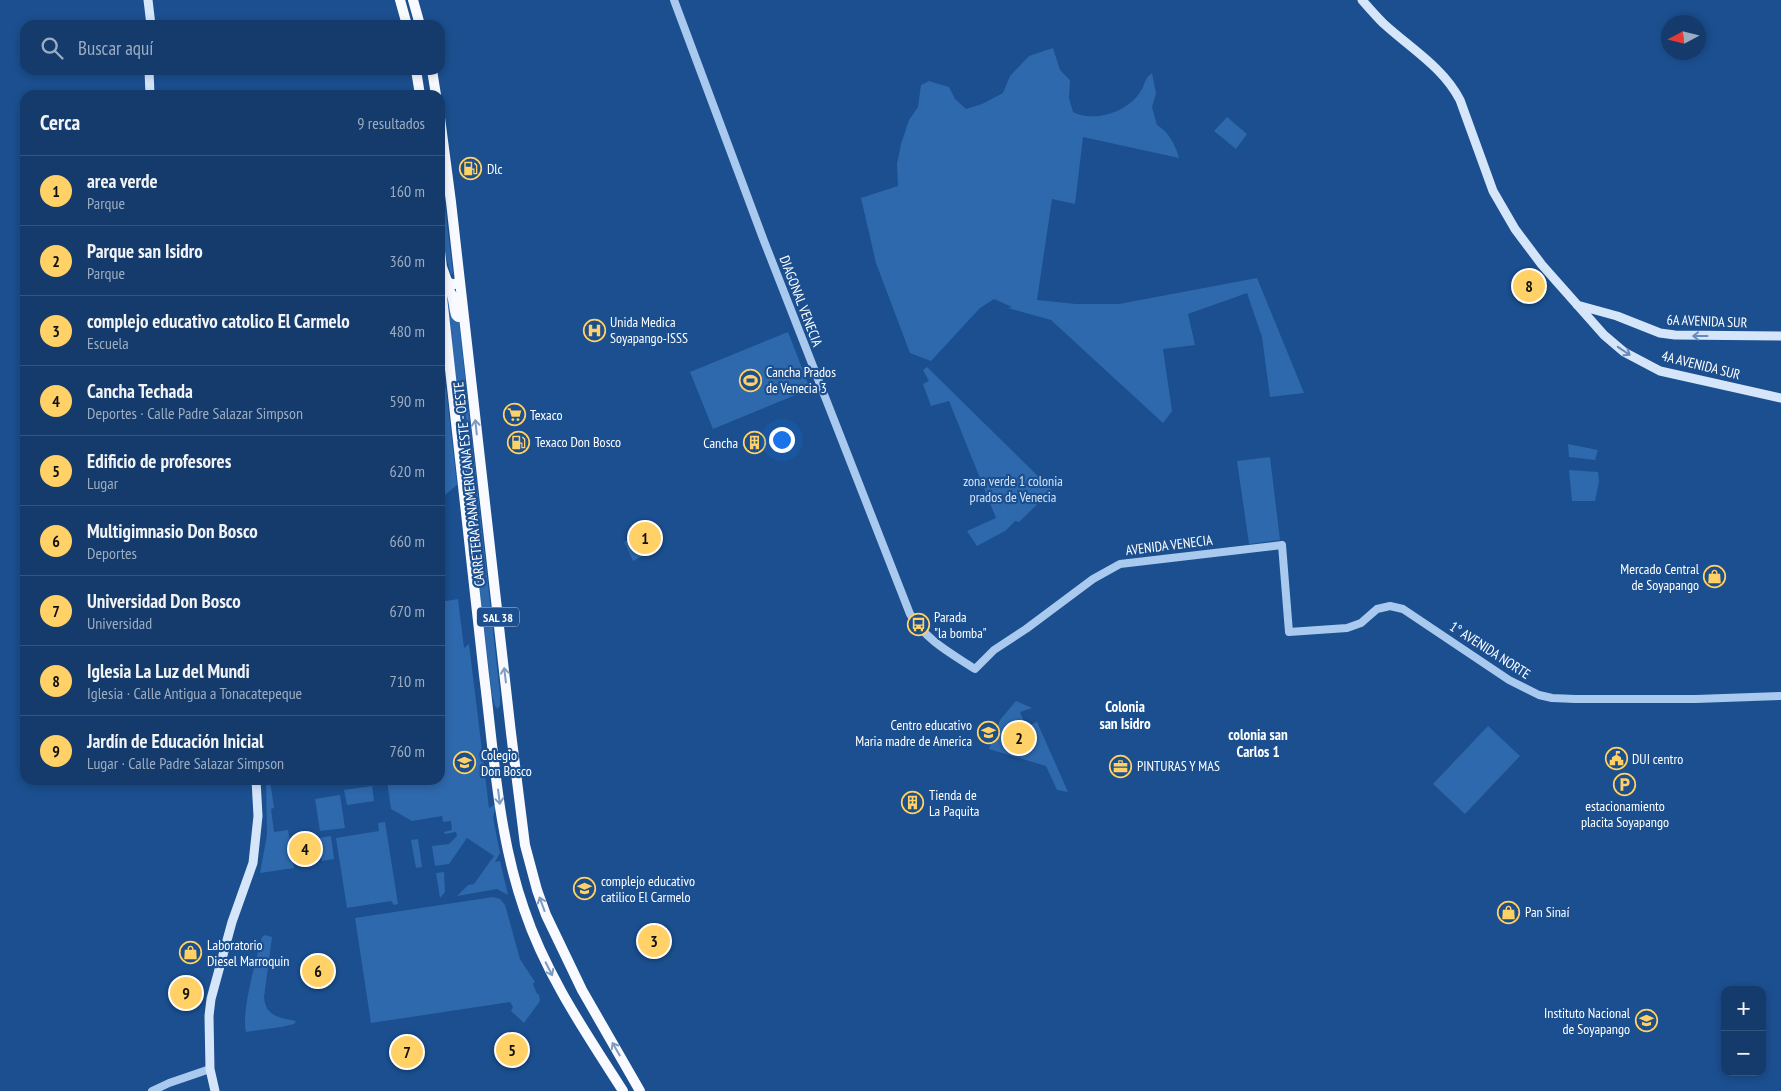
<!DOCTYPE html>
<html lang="es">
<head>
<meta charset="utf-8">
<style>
  body { margin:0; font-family:"PT Sans Narrow",sans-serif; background:#1d4271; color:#f1f3f6 }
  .controls { position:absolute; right:15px; bottom:15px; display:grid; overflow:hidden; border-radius:10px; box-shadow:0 2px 8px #0003 }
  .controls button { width:45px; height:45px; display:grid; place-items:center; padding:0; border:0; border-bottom:1px solid #33557e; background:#143b6b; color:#f1f3f6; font:25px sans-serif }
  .compass { position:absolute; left:1661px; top:15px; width:45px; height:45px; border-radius:50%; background:#143b6b; box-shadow:0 2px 8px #0003; rotate:263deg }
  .you { position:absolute; left:781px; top:439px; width:18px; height:18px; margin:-12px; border:4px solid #fff; border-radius:50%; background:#1a73e8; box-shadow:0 0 0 8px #1a73e833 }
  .badge { display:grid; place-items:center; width:32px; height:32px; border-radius:50%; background:#ffd166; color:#111; font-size:16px; font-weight:700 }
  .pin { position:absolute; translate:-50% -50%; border:2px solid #fff; box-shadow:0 1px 5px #0006 }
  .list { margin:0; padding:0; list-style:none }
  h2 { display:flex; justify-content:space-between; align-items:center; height:65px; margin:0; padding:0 20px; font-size:21px }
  h2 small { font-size:16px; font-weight:400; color:#9dadc1 }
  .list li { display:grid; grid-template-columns:32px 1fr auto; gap:15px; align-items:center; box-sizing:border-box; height:70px; padding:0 20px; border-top:1px solid #33557e }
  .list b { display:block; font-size:19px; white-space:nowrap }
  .list p { margin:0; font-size:16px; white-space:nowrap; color:#9dadc1 }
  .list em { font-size:16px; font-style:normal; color:#9dadc1 }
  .icon { flex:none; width:28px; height:28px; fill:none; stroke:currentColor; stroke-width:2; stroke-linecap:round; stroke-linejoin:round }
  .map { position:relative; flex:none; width:1781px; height:1091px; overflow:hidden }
  .search { position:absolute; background:#143b6b; box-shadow:0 2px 8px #0003; left:20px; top:20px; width:425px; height:55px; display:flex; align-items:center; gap:12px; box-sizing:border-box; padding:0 18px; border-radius:15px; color:#9dadc1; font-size:19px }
  .panel { position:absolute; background:#143b6b; box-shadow:0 2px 8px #0003; left:20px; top:90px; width:425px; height:695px; border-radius:15px }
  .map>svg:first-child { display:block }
  .green { fill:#2e69ad }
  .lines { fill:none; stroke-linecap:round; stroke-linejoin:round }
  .tertiary { stroke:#a9c9ee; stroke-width:8 }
  .secondary { stroke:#d6e6fa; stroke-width:9 }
  .trunk { stroke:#f8faff; stroke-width:10 }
  .oneway { stroke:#668bba }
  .oneway2 { stroke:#7e9cc1 }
  .labels { text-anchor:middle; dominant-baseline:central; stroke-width:4.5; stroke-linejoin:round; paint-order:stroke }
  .shield { fill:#1b4f8f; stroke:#bbcadd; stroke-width:1 }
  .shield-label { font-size:12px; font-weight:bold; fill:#fff }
  .poi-label { font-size:14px; fill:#fff; stroke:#1b4f8f; text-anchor:start }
  .street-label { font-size:14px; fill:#fff; stroke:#1b4f8f }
  .park-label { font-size:14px; fill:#cfe3fa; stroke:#1b4f8f }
  .neighbourhood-label { font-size:15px; font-weight:bold; fill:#fff; stroke:#1b4f8f }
</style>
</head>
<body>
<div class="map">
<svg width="1781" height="1091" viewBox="0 0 1781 1091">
  <rect width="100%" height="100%" fill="#1b4f8f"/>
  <path class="green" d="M1053,48L1060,70L1070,80L1069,98L1073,112C1094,123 1128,112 1140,92C1146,84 1143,80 1152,73L1156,93L1152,107L1157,125C1169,132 1176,146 1179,158L1083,137L1075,204L1052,199L1037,300L1076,304H1119L1257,278L1304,393L1270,397L1262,337L1247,293L1188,314L1195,345L1163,349L1172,411L1163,423L1051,320L1008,308L1012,307L994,299L980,308L931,361L910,353L876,263L861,198L898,186L897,164L901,144L909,120L918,107L921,85L929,81L949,87L955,99L966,109L982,104L1003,93L1010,76L1029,56Z
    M1227,117L1247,134L1236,149L1214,131Z
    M440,167L453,273L451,275L444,249L440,203Z
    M444,290L448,291L453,314L459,322L500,694V705L498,709L495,706L492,695Z
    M788,332L810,389L713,429L690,372Z
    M927,367L1052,490L1019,522L1015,521L1005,531L977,546L967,531L996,518L949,401L931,406L923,384L929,381L923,370Z
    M446,388L457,485L440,499V389Z
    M1568,444L1598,450L1595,460L1569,457Z
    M1270,457L1280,540L1249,544L1237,461Z
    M1569,470L1598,472L1599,482L1595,501H1572Z
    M642,522L654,551L648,553L636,525Z
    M638,535L646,554L633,561L624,542Z
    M458,599L464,648L469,644L489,808L496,804L493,818L500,853L495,862L500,861L508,895L497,889L457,896L468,885L474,884L494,856L467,838L449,864L435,866L432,846L449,844L457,836L456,832L445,834L444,832L452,830L451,821L443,822L442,816L412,821L391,809L387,780H440V602Z
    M1016,701L1032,708L1020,712L1026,727L1037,722L1068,792L1057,790L1046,766L989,749L1000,720Z
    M1488,726L1520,756L1465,814L1433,784Z
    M266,780H270L274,808L271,809L274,832L288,830L294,868L260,873L267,835Z
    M372,786L374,801L347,805L344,790Z
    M340,795L345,828L320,831L315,799Z
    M385,822L398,904L394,905L391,901L347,908L336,838L379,831L378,823Z
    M331,836L334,859L322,861L318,838Z
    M418,839L422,867L416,868L411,840Z
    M444,872L445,892L440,898L436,873Z
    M493,897L500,899L505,905L520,959L535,982L533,984L537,994H539L540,1001L524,1023L511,1011L513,1007L510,1002L371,1023L355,918Z
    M265,935L272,937L264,997C265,1016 280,1018 296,1021L294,1024L281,1027L246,1032C241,1013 256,959 262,937Z"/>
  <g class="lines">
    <path class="tertiary" d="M674,0L764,241L910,614C927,641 949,652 975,669L994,650L1026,629L1093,579L1120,564L1282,545L1289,632L1347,628L1361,623L1377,609L1390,606L1403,609L1509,680L1539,695L1552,698L1575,699H1696L1781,696
      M152,1091L169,1083L210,1069"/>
    <path class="secondary" d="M148,0L151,25
      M1362,0C1369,8 1376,16 1383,23C1410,48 1443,67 1460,100L1493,191L1515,229L1542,265L1604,335L1624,352L1660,371L1781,398
      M149,70L150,95
      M1577,305L1617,316L1660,333L1675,335L1781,336
      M215,1091L210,1069L209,1016L211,999L232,922L253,863L258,816L256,780"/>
    <path class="trunk" d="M400,0L407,25
      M413,0L420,25
      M416,70L420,95
      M432,70L436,95
      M440,118L451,202L511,733L525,845L537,890L546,915L582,990L640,1091
      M440,251L442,267L447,281L452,285L459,282
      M440,279C455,411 469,543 484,675C494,754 498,834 524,909C546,975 586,1033 623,1091
      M441,286C456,290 452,303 456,315L458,317H463"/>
  </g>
  <defs><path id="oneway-shaft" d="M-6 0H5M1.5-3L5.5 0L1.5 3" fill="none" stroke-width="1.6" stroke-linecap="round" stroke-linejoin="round" transform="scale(1.25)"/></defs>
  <g class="oneway">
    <use href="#oneway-shaft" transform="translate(1700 336) rotate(-180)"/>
    <use href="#oneway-shaft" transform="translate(1624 351) rotate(34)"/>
  </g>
  <g class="oneway2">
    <use href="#oneway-shaft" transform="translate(476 427) rotate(-96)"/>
    <use href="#oneway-shaft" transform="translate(505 675) rotate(-97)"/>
    <use href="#oneway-shaft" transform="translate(499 797) rotate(83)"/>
    <use href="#oneway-shaft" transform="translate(542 904) rotate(-110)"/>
    <use href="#oneway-shaft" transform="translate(549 969) rotate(63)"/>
    <use href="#oneway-shaft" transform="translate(616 1049) rotate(-120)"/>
  </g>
  <defs>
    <symbol id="fuel-ring" viewBox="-11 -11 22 22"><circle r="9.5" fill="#1b4f8f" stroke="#ffd166" stroke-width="1.5"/><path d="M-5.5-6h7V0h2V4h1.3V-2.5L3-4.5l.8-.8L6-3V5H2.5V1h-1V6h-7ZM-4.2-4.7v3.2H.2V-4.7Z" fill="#ffd166"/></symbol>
    <symbol id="hospital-ring" viewBox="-11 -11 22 22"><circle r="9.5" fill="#1b4f8f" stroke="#ffd166" stroke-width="1.5"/><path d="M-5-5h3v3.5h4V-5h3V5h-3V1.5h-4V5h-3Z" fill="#ffd166"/></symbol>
    <symbol id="stadium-ring" viewBox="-11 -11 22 22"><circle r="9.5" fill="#1b4f8f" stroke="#ffd166" stroke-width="1.5"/><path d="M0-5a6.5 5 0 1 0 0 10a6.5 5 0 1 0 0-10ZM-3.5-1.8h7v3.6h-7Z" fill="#ffd166"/></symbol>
    <symbol id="supermarket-ring" viewBox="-11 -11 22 22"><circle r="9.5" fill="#1b4f8f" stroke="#ffd166" stroke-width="1.5"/><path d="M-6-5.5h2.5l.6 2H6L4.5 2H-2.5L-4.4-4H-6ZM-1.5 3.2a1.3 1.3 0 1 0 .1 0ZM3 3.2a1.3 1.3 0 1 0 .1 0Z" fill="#ffd166"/></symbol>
    <symbol id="building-ring" viewBox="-11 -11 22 22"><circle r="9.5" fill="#1b4f8f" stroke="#ffd166" stroke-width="1.5"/><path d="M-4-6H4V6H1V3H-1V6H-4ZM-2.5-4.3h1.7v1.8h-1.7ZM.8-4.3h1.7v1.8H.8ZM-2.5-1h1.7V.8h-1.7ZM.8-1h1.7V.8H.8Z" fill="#ffd166"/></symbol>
    <symbol id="shop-ring" viewBox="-11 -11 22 22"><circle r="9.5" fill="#1b4f8f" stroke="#ffd166" stroke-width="1.5"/><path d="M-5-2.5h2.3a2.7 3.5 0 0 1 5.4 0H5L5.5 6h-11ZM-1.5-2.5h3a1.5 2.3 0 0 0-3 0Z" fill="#ffd166"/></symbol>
    <symbol id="bus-ring" viewBox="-11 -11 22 22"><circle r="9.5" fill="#1b4f8f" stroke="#ffd166" stroke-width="1.5"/><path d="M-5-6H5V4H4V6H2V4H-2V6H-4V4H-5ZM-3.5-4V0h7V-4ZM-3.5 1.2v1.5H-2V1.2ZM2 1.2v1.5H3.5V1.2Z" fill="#ffd166"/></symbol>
    <symbol id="school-ring" viewBox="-11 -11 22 22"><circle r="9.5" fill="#1b4f8f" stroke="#ffd166" stroke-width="1.5"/><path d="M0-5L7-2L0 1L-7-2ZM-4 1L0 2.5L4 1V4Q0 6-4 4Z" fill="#ffd166"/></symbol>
    <symbol id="civic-ring" viewBox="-11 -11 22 22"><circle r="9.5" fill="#1b4f8f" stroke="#ffd166" stroke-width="1.5"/><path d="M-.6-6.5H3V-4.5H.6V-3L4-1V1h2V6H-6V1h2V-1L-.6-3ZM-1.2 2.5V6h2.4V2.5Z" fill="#ffd166"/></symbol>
    <symbol id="office-ring" viewBox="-11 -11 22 22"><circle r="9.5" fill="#1b4f8f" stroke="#ffd166" stroke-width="1.5"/><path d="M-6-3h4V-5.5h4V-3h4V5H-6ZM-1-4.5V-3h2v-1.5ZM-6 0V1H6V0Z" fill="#ffd166"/></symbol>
    <symbol id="parking-ring" viewBox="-11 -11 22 22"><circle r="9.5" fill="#1b4f8f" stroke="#ffd166" stroke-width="1.5"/><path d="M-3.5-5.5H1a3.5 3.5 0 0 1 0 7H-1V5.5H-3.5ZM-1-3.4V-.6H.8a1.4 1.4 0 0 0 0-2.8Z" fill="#ffd166"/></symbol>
  </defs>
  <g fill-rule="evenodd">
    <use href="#fuel-ring" x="458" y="156" width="25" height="25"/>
    <use href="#hospital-ring" x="582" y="318" width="25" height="25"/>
    <use href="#stadium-ring" x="738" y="368" width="25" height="25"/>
    <use href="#supermarket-ring" x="502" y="402" width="25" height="25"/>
    <use href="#fuel-ring" x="506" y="430" width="25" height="25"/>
    <use href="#building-ring" x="742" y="430" width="25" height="25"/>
    <use href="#shop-ring" x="1702" y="564" width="25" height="25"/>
    <use href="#bus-ring" x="906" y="612" width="25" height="25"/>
    <use href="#school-ring" x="976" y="720" width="25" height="25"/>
    <use href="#civic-ring" x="1604" y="746" width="25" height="25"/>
    <use href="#school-ring" x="452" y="750" width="25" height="25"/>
    <use href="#office-ring" x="1108" y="754" width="25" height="25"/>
    <use href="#parking-ring" x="1612" y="772" width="25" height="25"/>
    <use href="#building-ring" x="900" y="790" width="25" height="25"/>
    <use href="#school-ring" x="572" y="876" width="25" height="25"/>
    <use href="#shop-ring" x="1496" y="900" width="25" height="25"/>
    <use href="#shop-ring" x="178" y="940" width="25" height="25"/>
    <use href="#school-ring" x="1634" y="1008" width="25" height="25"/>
  </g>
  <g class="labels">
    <rect class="shield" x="477" y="607.5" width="42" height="19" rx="4"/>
    <g class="shield-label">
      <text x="498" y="617">SAL 38</text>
    </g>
    <g class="poi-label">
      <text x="487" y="169">Dlc</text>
      <text x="610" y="322">Unida Medica<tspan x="610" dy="16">Soyapango-ISSS</tspan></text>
      <text x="766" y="372">Cancha Prados<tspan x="766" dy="16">de Venecia 3</tspan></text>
      <text x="530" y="415">Texaco</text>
      <text x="535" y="442">Texaco Don Bosco</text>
      <text x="738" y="443" text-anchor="end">Cancha</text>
      <text x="1699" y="569" text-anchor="end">Mercado Central<tspan x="1699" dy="16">de Soyapango</tspan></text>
      <text x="934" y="617">Parada<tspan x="934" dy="16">"la bomba"</tspan></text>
      <text x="972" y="725" text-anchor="end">Centro educativo<tspan x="972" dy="16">Maria madre de America</tspan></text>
      <text x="481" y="755">Colegio<tspan x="481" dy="16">Don Bosco</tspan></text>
      <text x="1632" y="759">DUI centro</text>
      <text x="1137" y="766">PINTURAS Y MAS</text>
      <text x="929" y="795">Tienda de<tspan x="929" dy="16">La Paquita</tspan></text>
      <text x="1625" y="806" text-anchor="middle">estacionamiento<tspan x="1625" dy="16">placita Soyapango</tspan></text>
      <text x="601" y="881">complejo educativo<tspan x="601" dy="16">catilico El Carmelo</tspan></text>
      <text x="1525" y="912">Pan Sinaí</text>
      <text x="207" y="945">Laboratorio<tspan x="207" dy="16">Diesel Marroquin</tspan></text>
      <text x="1630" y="1013" text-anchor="end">Instituto Nacional<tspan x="1630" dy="16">de Soyapango</tspan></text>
    </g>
    <g class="street-label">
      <text transform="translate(801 301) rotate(69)">DIAGONAL VENECIA</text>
      <text transform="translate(1707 321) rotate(2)">6A AVENIDA SUR</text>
      <text transform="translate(1701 365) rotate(14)">4A AVENIDA SUR</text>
      <text transform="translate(469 484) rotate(-96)">CARRETERA PANAMERICANA ESTE - OESTE</text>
      <text transform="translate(1169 545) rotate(-7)">AVENIDA VENECIA</text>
      <text transform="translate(1490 650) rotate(33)">1° AVENIDA NORTE</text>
    </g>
    <g class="park-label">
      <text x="1013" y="481">zona verde 1 colonia<tspan x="1013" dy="16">prados de Venecia</tspan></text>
    </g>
    <g class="neighbourhood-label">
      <text x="1125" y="706">Colonia<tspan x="1125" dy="17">san Isidro</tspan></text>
      <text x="1258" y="734">colonia san<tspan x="1258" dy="17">Carlos 1</tspan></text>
    </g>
  </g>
</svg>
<div class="controls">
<button>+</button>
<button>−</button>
</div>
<svg class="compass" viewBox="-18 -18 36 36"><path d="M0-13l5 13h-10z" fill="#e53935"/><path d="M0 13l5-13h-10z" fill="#9dadc1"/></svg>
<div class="you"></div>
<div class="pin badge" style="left:645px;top:538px">1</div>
<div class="pin badge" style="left:1019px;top:738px">2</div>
<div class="pin badge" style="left:654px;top:941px">3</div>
<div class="pin badge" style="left:305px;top:849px">4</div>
<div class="pin badge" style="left:512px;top:1050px">5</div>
<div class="pin badge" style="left:318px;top:971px">6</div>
<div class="pin badge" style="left:407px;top:1052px">7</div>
<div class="pin badge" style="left:1529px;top:286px">8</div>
<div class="pin badge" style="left:186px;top:993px">9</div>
<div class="search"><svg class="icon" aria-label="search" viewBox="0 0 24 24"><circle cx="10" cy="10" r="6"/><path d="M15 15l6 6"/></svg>Buscar aquí</div>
<section class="panel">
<h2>Cerca<small>9 resultados</small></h2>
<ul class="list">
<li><span class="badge">1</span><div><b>area verde</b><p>Parque</p></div><em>160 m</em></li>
<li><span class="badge">2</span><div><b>Parque san Isidro</b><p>Parque</p></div><em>360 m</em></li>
<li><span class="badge">3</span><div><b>complejo educativo catolico El Carmelo</b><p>Escuela</p></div><em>480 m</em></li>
<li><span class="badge">4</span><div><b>Cancha Techada</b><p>Deportes · Calle Padre Salazar Simpson</p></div><em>590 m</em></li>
<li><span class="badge">5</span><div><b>Edificio de profesores</b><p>Lugar</p></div><em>620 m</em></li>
<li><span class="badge">6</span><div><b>Multigimnasio Don Bosco</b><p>Deportes</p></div><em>660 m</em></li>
<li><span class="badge">7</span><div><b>Universidad Don Bosco</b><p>Universidad</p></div><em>670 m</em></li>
<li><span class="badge">8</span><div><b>Iglesia La Luz del Mundi</b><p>Iglesia · Calle Antigua a Tonacatepeque</p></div><em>710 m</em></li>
<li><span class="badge">9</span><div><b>Jardín de Educación Inicial</b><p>Lugar · Calle Padre Salazar Simpson</p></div><em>760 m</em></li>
</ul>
</section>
</div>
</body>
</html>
